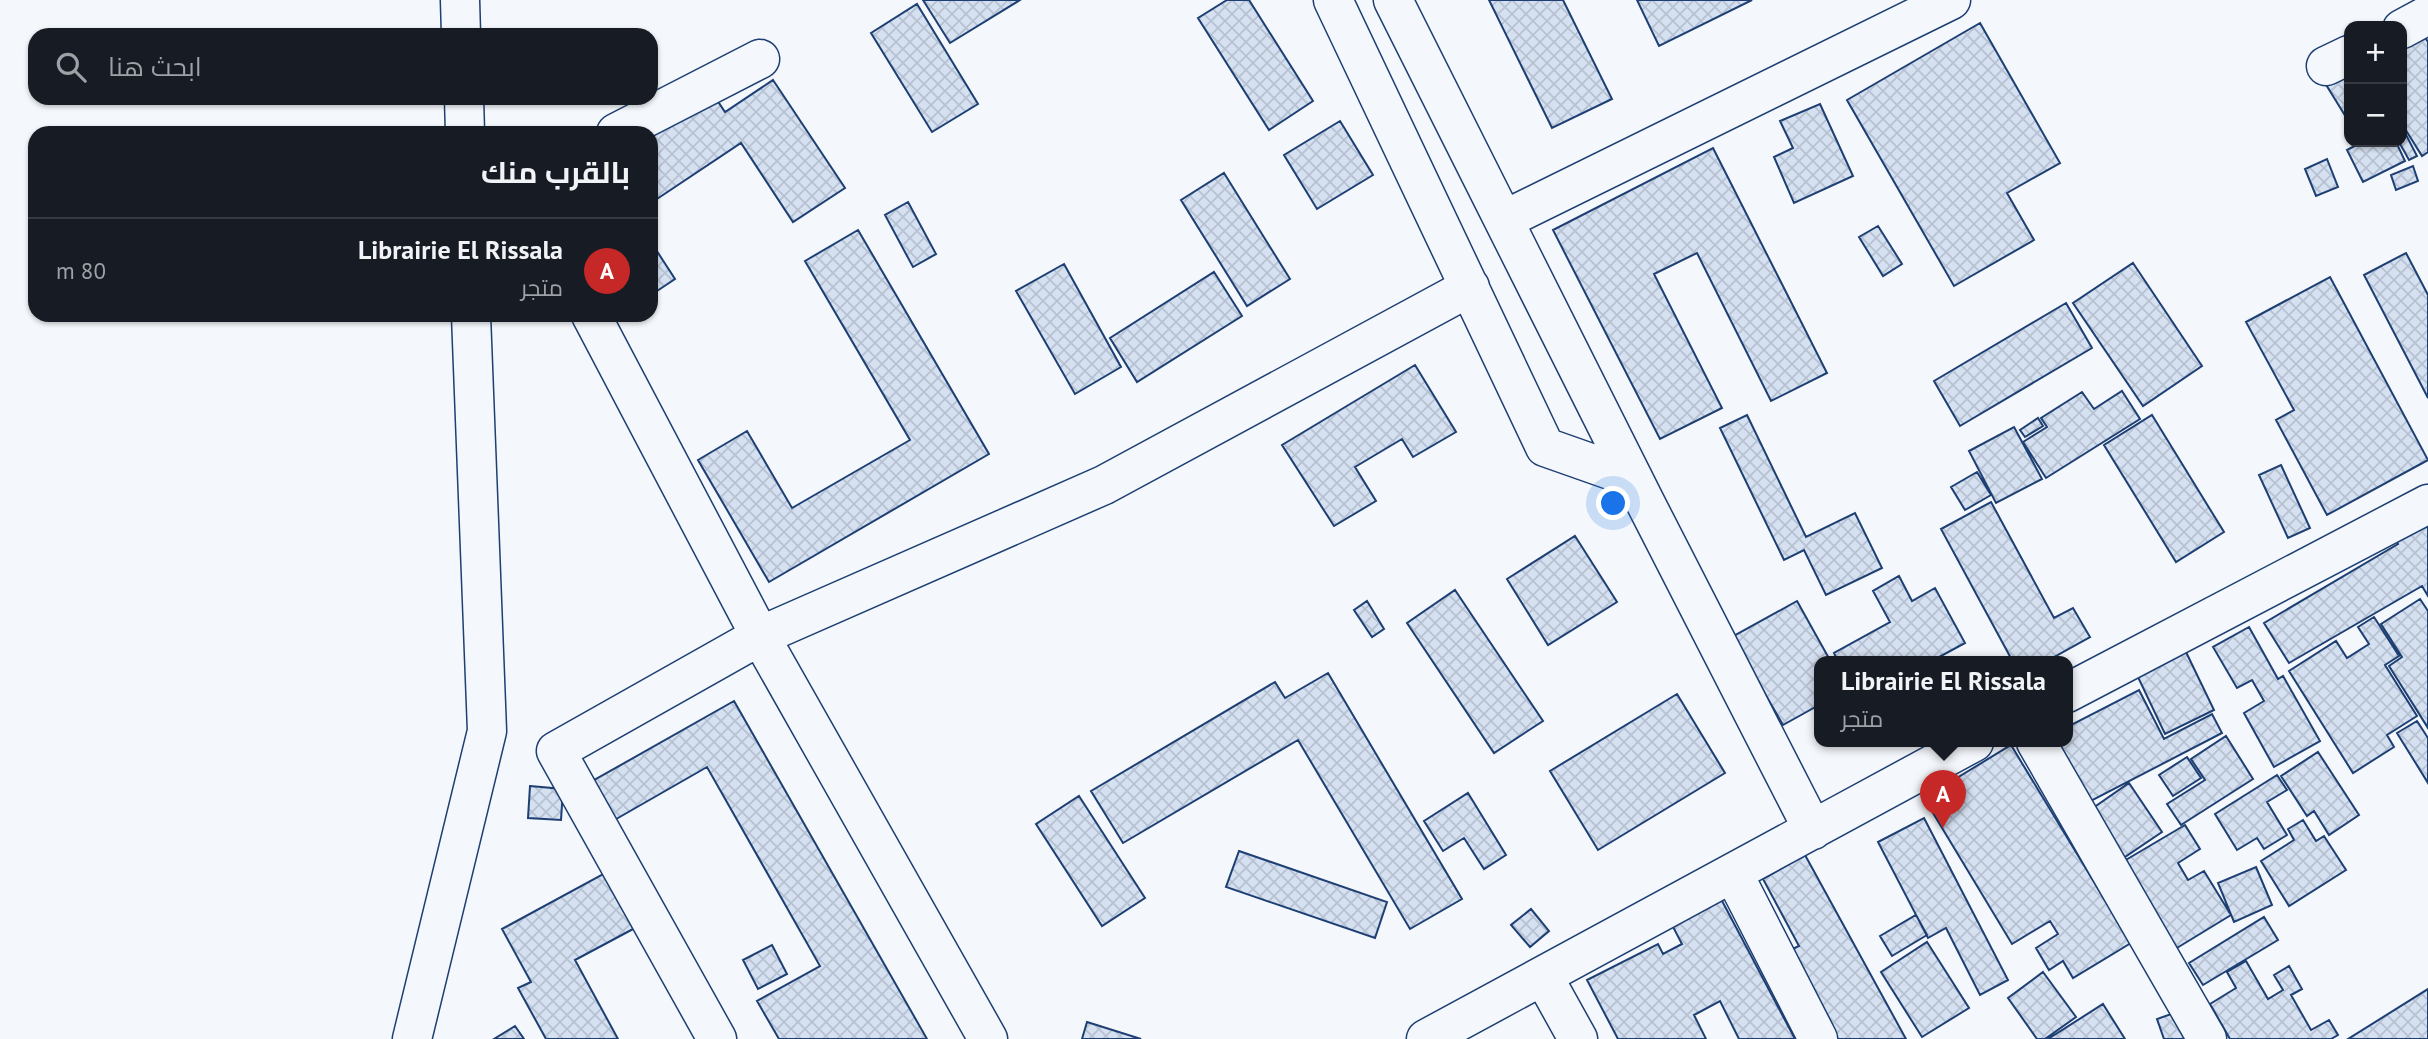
<!DOCTYPE html>
<html lang="ar">
<head>
<meta charset="utf-8">
<style>
  body { margin:0; font-family:"PT Sans",Cairo,sans-serif; background:#242831; color:#f1f3f6; direction:rtl }
  .controls { position:absolute; right:21px; top:21px; display:grid; overflow:hidden; border-radius:14px; box-shadow:0 2px 5px #0004 }
  .controls button { width:63px; height:63px; display:grid; place-items:center; padding:0; border:0; border-bottom:2px solid #363941; background:#171b24; color:#f1f3f6; font:35px sans-serif }
  .you { position:absolute; left:1614px; top:504px; width:24px; height:24px; margin:-18px; border:5px solid #fff; border-radius:50%; background:#1a73e8; box-shadow:0 0 0 10px #1a73e833 }
  .badge { display:grid; place-items:center; width:46px; height:46px; border-radius:50%; background:#c62828; color:#fff; font-size:23px; font-weight:700 }
  .pin { position:absolute; translate:-50% -58px; filter:drop-shadow(0 2px 4px #0008) }
  .pin::after { content:''; position:absolute; top:37px; width:24px; height:21px; background:inherit; clip-path:polygon(0 0,100% 0,50% 100%) }
  .popup { position:absolute; left:1814px; top:656px; width:259px; height:91px; box-sizing:border-box; display:grid; place-content:center; border-radius:14px; background:#171b24; filter:drop-shadow(0 2px 5px #0005); font-size:23px; white-space:nowrap; color:#9ea1a6 }
  .popup b { font-size:26px; color:#f1f3f6 }
  .popup::after { content:''; position:absolute; left:50%; top:100%; margin-left:-14px; border:14px solid transparent; border-top-color:#171b24 }
  .list { margin:0; padding:0; list-style:none }
  h2 { display:flex; justify-content:space-between; align-items:center; height:91px; margin:0; padding:0 28px; font-size:30px }
  h2 small { font-size:23px; font-weight:400; color:#9ea1a6 }
  .list li { display:grid; grid-template-columns:46px 1fr auto; gap:21px; align-items:center; box-sizing:border-box; height:105px; padding:0 28px; border-top:2px solid #363941 }
  .list b { display:block; font-size:26px; white-space:nowrap }
  .list p { margin:0; font-size:23px; white-space:nowrap; color:#9ea1a6 }
  .list em { font-size:23px; font-style:normal; color:#9ea1a6 }
  .icon { flex:none; width:38px; height:38px; fill:none; stroke:currentColor; stroke-width:2; stroke-linecap:round; stroke-linejoin:round }
  .map { position:relative; flex:none; width:2428px; height:1039px; overflow:hidden; direction:ltr }
  .search { position:absolute; background:#171b24; box-shadow:0 2px 5px #0004; left:28px; top:28px; width:630px; height:77px; display:flex; align-items:center; gap:18px; box-sizing:border-box; padding:0 24px; border-radius:21px; color:#9ea1a6; font-size:26px }
  .panel { position:absolute; background:#171b24; box-shadow:0 2px 5px #0004; left:28px; top:126px; width:630px; height:196px; border-radius:21px; direction:rtl }
  .map>svg:first-child { display:block }
  .building { fill:url(#building-cross-hatch); stroke:#1d3f73; stroke-width:2 }
  .lines { fill:none; stroke-linecap:round; stroke-linejoin:round }
  .minor-casing { stroke:#1d3f73; stroke-width:41 }
  .minor { stroke:#f4f7fb; stroke-width:38 }
</style>
</head>
<body>
<div class="map">
<svg width="2428" height="1039" viewBox="0 0 2428 1039">
  <defs>
    <pattern id="building-cross-hatch" width="8" height="8" patternUnits="userSpaceOnUse" patternTransform="scale(1.75)"><rect width="8" height="8" fill="#d5e0f0"/><path d="M0 0l8 8M0 8l8-8" fill="none" stroke="#b6c1d1"/></pattern>
  </defs>
  <rect width="100%" height="100%" fill="#f4f7fb"/>
  <path class="building" d="M923,0H1020L950,43Z
    M1227,0H1249L1313,101L1269,130L1198,18Z
    M1489,0H1563L1612,99L1552,128Z
    M1637,0H1752L1659,46Z
    M917,4L978,104L932,132L871,33Z
    M1980,23L2060,163L2007,193L2034,240L1954,286L1847,100Z
    M2418,26L2428,42V152L2422,156L2402,124V36Z
    M2349,68V122L2325,83Z
    M773,80L845,188L793,222L741,143L651,203V136L713,94L725,112Z
    M1820,104L1853,176L1794,203L1774,157L1793,148L1780,121Z
    M1340,121L1373,175L1317,209L1284,155Z
    M2402,127L2417,156L2409,160L2399,142H2402Z
    M2362,142H2396L2405,161L2363,182L2347,150Z
    M1713,148L1827,373L1771,401L1697,253L1654,274L1722,408L1660,439L1553,230Z
    M2327,159L2338,187L2316,196L2305,169Z
    M2413,166L2418,181L2396,190L2391,175Z
    M1224,173L1290,279L1247,306L1181,200Z
    M908,202L936,254L913,267L885,215Z
    M1878,226L1902,264L1883,276L1859,237Z
    M858,230L989,454L769,582L698,460L747,431L792,508L910,440L805,261Z
    M651,242L675,279L651,295Z
    M2406,253L2428,295V398L2364,275Z
    M2133,263L2202,366L2143,406L2073,303Z
    M1064,264L1121,367L1075,394L1016,291Z
    M1214,272L1242,316L1137,382L1110,338Z
    M2330,277L2428,460L2327,515L2276,420L2294,410L2246,322Z
    M2066,303L2092,348L1960,426L1934,381Z
    M1415,365L1456,432L1413,457L1402,439L1355,467L1376,501L1334,526L1282,445Z
    M2122,391L2140,419L2046,478L2023,442L2047,427L2041,418L2082,392L2094,409Z
    M1747,415L1806,537L1855,513L1882,568L1826,595L1804,550L1784,560L1720,428Z
    M2152,415L2224,532L2176,562L2104,445Z
    M2038,418L2043,426L2025,437L2020,430Z
    M2014,427L2042,479L1996,503L1969,451Z
    M2281,465L2310,528L2288,538L2259,475Z
    M1977,472L1991,495L1965,510L1951,487Z
    M1991,502L2054,618L2073,608L2090,637L2045,662H2013L1941,529Z
    M2428,522V596L2422,586L2289,663L2264,623L2398,544L2396,541Z
    M1575,536L1617,602L1548,645L1507,579Z
    M1899,576L1912,601L1935,588L1965,643L1930,662H1838L1834,653L1890,622L1873,591Z
    M1455,590L1543,721L1494,753L1407,623Z
    M2420,599L2428,611V728L2389,666L2402,657L2381,624Z
    M1367,601L1384,629L1372,637L1354,610Z
    M1797,601L1831,662H1819V705L1783,725L1732,637Z
    M2374,617L2399,656L2385,665L2417,716L2387,735L2394,747L2353,773L2289,671L2336,641L2347,658L2369,644L2358,627Z
    M2249,627L2278,679L2283,676L2320,741L2274,767L2244,713L2264,701L2252,680L2237,688L2213,647Z
    M2186,652L2214,710L2165,734L2137,675Z
    M1328,673L1462,899L1410,929L1298,740L1123,843L1091,791L1275,682L1285,698Z
    M2139,690L2164,739L2212,714L2222,733L2085,804L2053,742H2067V727Z
    M1677,694L1725,773L1598,850L1550,771Z
    M734,701L927,1039H779L757,1001L820,966L707,767L611,822L589,783Z
    M2417,721L2428,738V783L2397,733Z
    M2226,736L2253,779L2181,825L2167,804L2205,780L2191,759Z
    M2011,745L2131,943L2073,978L2063,961L2049,970L2036,948L2058,934L2050,921L2012,944L1924,798Z
    M2318,752L2359,815L2329,835L2314,811L2307,816L2281,776Z
    M2187,757L2201,778L2173,796L2159,775Z
    M2277,775L2287,790L2267,802L2287,835L2264,849L2257,838L2237,850L2215,814Z
    M2129,783L2162,832L2116,863L2083,815Z
    M530,786L563,789L561,820L528,818Z
    M1468,793L1506,855L1484,869L1464,838L1443,851L1424,821Z
    M1079,796L1145,898L1102,926L1036,824Z
    M1924,818L2008,980L1980,995L1946,928L1928,938L1878,842Z
    M2303,820L2316,841L2324,836L2346,870L2289,906L2261,861L2294,840L2288,829Z
    M2185,825L2200,849L2178,863L2188,880L2204,871L2231,915L2172,951L2119,864Z
    M1239,851L1387,902L1375,938L1226,887Z
    M1805,855L1906,1039H1831L1788,951L1799,946L1763,879Z
    M2256,867L2272,905L2234,922L2218,883Z
    M605,873L635,928L575,960L618,1039H546L518,988L531,982L502,929Z
    M1720,897L1795,1039H1739L1720,1001L1694,1015L1706,1039H1618L1587,980L1658,944L1663,954L1682,944L1671,923Z
    M1531,909L1549,931L1530,947L1511,925Z
    M1916,915L1927,935L1892,956L1880,936Z
    M2264,917L2278,940L2203,985L2189,963Z
    M1927,942L1969,1008L1922,1037L1881,972Z
    M772,945L787,974L758,989L743,960Z
    M2246,961L2268,999L2283,990L2274,975L2289,966L2302,989L2291,995L2311,1030L2329,1020L2338,1035L2331,1039H2230L2210,1004L2236,988L2227,972Z
    M2043,972L2076,1017L2045,1039H2037L2008,998Z
    M2428,989V1039H2348Z
    M2103,1004L2125,1039H2048Z
    M2177,1012L2187,1039H2164L2157,1019Z
    M1087,1022L1141,1039H1082Z
    M515,1026L524,1039H494Z"/>
  <g class="lines">
    <defs>
      <path id="minor" d="M460,0L461,35
        M1333,0L1545,447L1633,478
        M1393,0L1645,502L1813,830
        M2402,29L2428,15
        M2326,66L2349,55
        M464,98L465,133
        M616,133L760,59
        M1504,220L1951,0
        M591,315L760,636L988,1039
        M2067,693L2428,504
        M2036,742L2207,1039
        M1733,873L1818,1039
        M1543,976L1578,1039
        M412,1039L487,731L471,315
        M717,1039L556,751L760,636L1104,485L1470,287
        M1426,1039L1974,742"/>
    </defs>
    <use href="#minor" class="minor-casing"/>
    <use href="#minor" class="minor"/>
  </g>
</svg>
<div class="controls">
<button>+</button>
<button>−</button>
</div>
<div class="you"></div>
<div class="pin badge" style="left:1943px;top:828px">A</div>
<div class="popup"><b>Librairie El Rissala</b>متجر</div>
<div class="search"><svg class="icon" aria-label="search" viewBox="0 0 24 24"><circle cx="10" cy="10" r="6"/><path d="M15 15l6 6"/></svg>ابحث هنا</div>
<section class="panel">
<h2>بالقرب منك<small></small></h2>
<ul class="list">
<li><span class="badge">A</span><div><b>Librairie El Rissala</b><p>متجر</p></div><em>80 m</em></li>
</ul>
</section>
</div>
</body>
</html>
